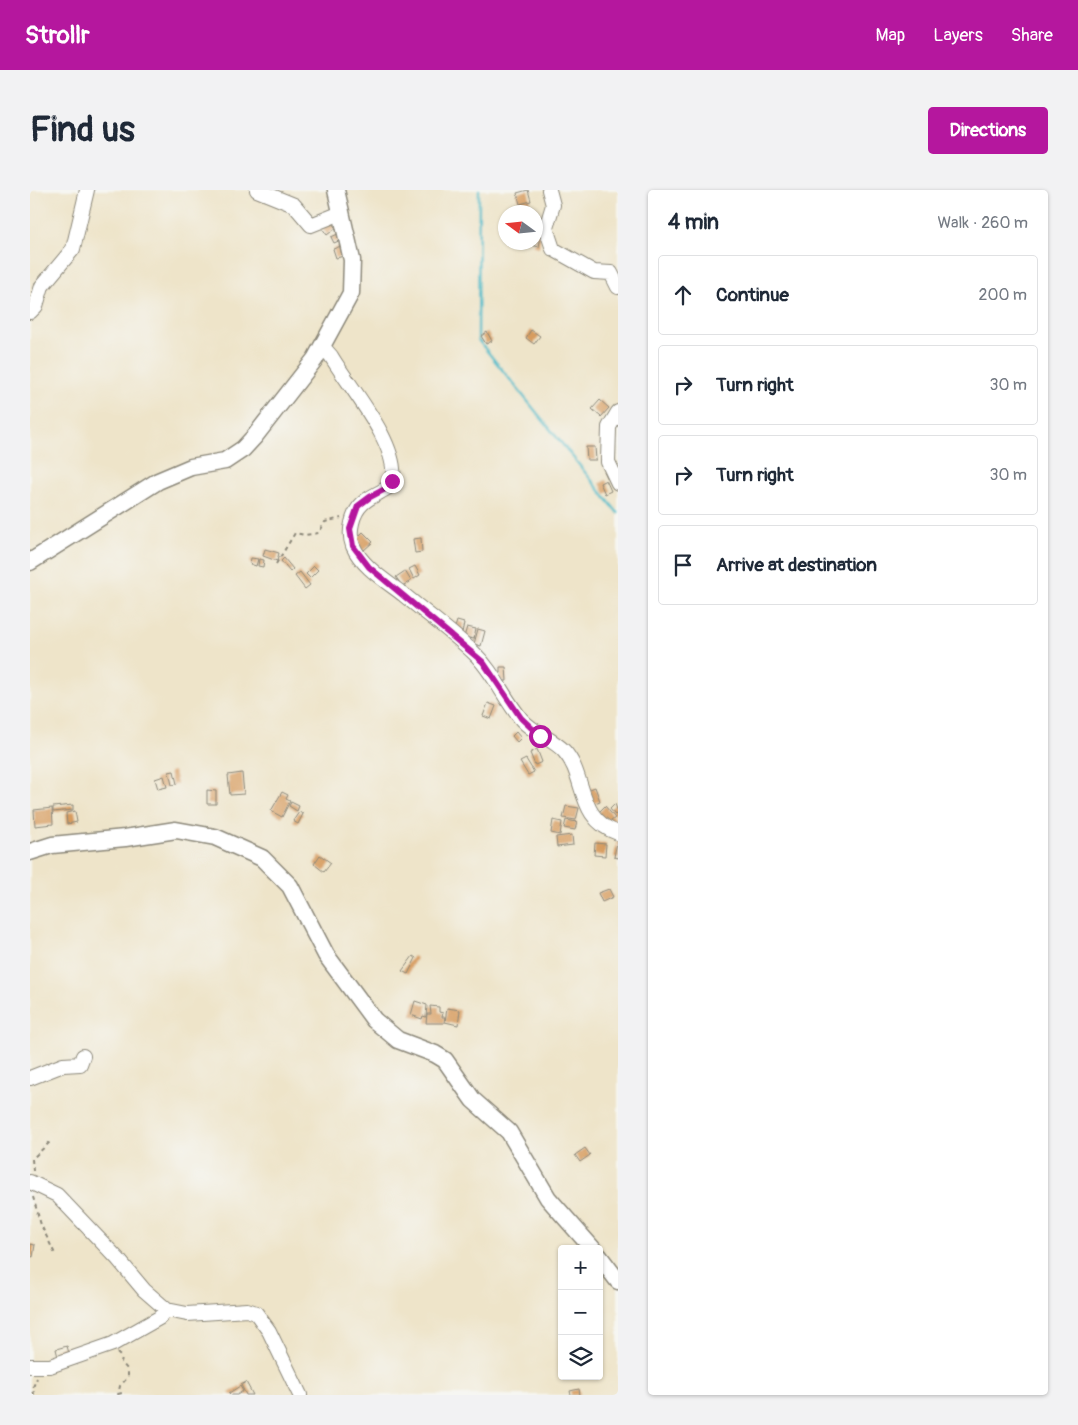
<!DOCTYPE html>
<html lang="en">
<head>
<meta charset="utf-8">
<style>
  body { margin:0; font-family:Pangolin,sans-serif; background:#f2f2f3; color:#1f2937 }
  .controls { position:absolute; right:15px; bottom:15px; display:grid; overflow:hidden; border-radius:5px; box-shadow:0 1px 4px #0004 }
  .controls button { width:45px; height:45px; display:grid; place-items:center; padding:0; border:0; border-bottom:1px solid #e0e1e3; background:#fff; color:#1f2937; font:25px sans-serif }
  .compass { position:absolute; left:468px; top:15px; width:45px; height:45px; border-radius:50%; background:#fff; box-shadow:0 1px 4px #0004; rotate:285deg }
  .stop { position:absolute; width:15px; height:15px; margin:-11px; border:4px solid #b5179e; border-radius:50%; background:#fff }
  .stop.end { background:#b5179e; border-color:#fff; box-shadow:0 1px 5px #0008 }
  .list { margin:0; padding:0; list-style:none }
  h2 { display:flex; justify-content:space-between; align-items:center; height:65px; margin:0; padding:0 20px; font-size:21px }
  h2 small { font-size:16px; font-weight:400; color:#747a83 }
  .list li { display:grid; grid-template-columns:32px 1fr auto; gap:15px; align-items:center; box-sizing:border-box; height:80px; margin:0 10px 10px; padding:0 10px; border:1px solid #e0e1e3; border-radius:5px }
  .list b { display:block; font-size:19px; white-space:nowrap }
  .list em { font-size:16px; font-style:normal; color:#747a83 }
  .icon { flex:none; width:28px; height:28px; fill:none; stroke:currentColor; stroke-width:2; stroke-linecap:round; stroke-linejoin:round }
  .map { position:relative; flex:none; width:588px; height:1205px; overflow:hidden; border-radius:5px }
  header { display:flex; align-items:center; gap:30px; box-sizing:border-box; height:70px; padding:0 25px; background:#b5179e; color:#fff }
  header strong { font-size:24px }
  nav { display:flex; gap:28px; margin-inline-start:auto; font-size:18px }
  .intro { display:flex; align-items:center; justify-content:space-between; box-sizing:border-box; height:120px; padding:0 30px }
  h1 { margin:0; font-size:35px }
  .button { padding:12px 22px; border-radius:5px; background:#b5179e; color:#fff; font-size:18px; font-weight:700 }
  main { display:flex; gap:30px; padding:0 30px }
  aside { flex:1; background:#fff; border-radius:5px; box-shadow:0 1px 4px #0004 }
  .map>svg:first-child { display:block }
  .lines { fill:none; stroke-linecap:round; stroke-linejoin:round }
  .stream { stroke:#4ab8c5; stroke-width:2.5 }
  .building { fill:#d79c5f }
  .minor-casing { stroke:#8c887a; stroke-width:16 }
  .major-casing { stroke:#8c887a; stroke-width:19 }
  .path { stroke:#8c887a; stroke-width:2; stroke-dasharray:4 4; stroke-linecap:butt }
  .minor { stroke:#fff; stroke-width:14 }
  .major { stroke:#fff; stroke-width:16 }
  .route { stroke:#b5179e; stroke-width:6 }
</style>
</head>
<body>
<header>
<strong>Strollr</strong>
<nav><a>Map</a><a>Layers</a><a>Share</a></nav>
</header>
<div class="intro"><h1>Find us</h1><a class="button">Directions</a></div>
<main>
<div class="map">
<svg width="588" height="1205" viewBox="0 0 588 1205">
  <rect width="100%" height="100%" fill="#f6f6f2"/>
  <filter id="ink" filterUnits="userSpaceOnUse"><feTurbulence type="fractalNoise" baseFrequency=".02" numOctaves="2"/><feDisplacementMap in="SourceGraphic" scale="10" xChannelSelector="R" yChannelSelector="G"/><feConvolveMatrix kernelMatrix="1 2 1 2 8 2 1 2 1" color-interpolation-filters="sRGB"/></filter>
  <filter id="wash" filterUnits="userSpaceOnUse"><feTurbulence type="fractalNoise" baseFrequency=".0096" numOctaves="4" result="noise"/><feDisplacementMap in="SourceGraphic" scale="20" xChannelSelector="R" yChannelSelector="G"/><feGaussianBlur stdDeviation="1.12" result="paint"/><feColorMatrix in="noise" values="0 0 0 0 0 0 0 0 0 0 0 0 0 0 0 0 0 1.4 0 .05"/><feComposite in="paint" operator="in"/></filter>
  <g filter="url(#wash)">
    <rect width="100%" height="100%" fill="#eee4c9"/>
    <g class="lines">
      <path class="stream" d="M449,0L448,150L588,323"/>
    </g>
    <g id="blocks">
      <path class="building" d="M498,0L501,11L490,14L487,3Z
        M300,31L306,38L297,45L292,38Z
        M308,44L311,50L304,53L301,47Z
        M506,44L511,46L509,57L502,55L506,52Z
        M311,56L314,66L306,68L303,59Z
        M501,140L510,146L504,154L496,148Z
        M457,142L462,151L456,154L451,146Z
        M570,210L579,218L571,227L562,219Z
        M556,257H565L566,270H557Z
        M576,290L581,301L575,304L570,293Z
        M333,342L343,352L333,361L324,351Z
        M391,348L392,362L385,363L383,349Z
        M235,359L249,363L247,371L233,366Z
        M221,368L228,369L226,376L220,374Z
        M254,368L263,379L260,382L251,371Z
        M229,369L234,370L233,377L228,376Z
        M284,376L288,380L280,388L276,384Z
        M385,376L390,385L384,389L379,379Z
        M375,381L381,391L372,396L366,387Z
        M270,382L280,395L275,399L265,386Z
        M427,431L434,433L432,443L424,441Z
        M437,437L446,439L444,449L434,447Z
        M448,439L455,441L451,456L444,454Z
        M470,477H476L477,491H470Z
        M458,513L466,516L461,529L453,526Z
        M486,542L491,548L487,552L482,546Z
        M507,559L512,572L505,575L500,563Z
        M496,569L504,582L498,585L490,572Z
        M144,581L147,594L142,595L139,582Z
        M212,583L214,604L200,605L198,585Z
        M134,586L137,597L128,599L125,589Z
        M565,597L570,611L560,615L555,601Z
        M177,600L186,601V614H177Z
        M252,602L258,605L256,609L260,611L252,627L241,621Z
        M261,612L269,616L267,621L259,616Z
        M585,614L588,622L585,625L580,619Z
        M43,615V620L23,622V617Z
        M536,616L549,618L546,630L533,628Z
        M575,616L585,628L577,634L568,623Z
        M22,618L23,634L5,636L4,620Z
        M45,621L47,632L37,634L36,623Z
        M269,622L273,624L268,634L263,631Z
        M523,630L532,632L530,645L521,643Z
        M536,630L547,632L545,640L534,638Z
        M542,645L543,655L527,657L526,647Z
        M587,652H588V668L584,667Z
        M565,653L576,654L575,666L564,665Z
        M290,665L301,673L294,682L284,674Z
        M579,699L583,707L572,712L568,703Z
        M383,766L386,768L378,784L372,781Z
        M385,811L397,815L396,827L393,826L392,829L381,825Z
        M400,816L409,817V822L413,823L412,827H415L414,833H396L397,824H401Z
        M417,818L430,820L428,835L415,832Z
        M555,958L560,965L550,972L545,965Z
        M0,1054L5,1055L3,1067L0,1066Z
        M37,1156L40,1167L29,1171L26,1159Z
        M216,1192L223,1205H216L211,1195Z
        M210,1196L213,1201L207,1205H201L199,1203Z
        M549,1199L550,1205H541L540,1201Z"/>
    </g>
  </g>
  <g filter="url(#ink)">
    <use href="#blocks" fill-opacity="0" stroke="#8c887a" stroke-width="1"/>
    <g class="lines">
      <defs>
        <path id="minor" d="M227,0L264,15L281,35L311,23
          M519,0L523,15L516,38L523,59L564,82L581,83L588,97
          M0,122L6,116L12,96L43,59L57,0
          M293,157L301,166C319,197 368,252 363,289C360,306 329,301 322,333C320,341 320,348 323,356C332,377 356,391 374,405C397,424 422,442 444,463C464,482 474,509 492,530C505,544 523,549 534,561C557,586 546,629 588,643
          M588,222L579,237L578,272L588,293
          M0,888L33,875L50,874L53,866
          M0,992L27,1005L88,1069L114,1100L137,1120L157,1124L217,1120L226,1123L239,1141L270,1205
          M0,1176H20L83,1154L129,1128L137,1120"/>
        <path id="major" d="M0,372L128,291L161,277L195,271L213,259L225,246L285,169L321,103L322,70L306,0
          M0,662L22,655L95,648L146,640L185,647L232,668L260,696L296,765L344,830L368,850L405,864L415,870L443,910L479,942L518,1008L563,1059
          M569,1066L588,1091"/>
      </defs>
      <use href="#minor" class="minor-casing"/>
      <use href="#major" class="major-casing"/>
      <path class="path" d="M246,374L265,343L275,345L289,343L295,332L311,328
        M3,981L2,969L20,952
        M3,1007L11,1035L25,1064
        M87,1163L92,1168L91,1172L98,1180V1187L90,1196L88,1205
        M88,1204L92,1203L95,1205
        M4,1205L3,1197L7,1188"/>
      <use href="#minor" class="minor"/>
      <use href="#major" class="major"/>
    </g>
  </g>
  <g class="lines" filter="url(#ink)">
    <path class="route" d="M362,291L357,298L340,307L328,316L320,339L323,356L339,377L453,472L491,528L510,546"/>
  </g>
</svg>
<div class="controls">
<button>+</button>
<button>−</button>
<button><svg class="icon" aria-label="layers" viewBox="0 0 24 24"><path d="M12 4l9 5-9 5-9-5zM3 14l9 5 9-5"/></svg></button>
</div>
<svg class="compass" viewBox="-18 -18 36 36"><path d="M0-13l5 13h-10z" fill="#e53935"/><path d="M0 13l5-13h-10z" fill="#747a83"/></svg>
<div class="stop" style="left:510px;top:546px"></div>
<div class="stop end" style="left:362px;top:291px"></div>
</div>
<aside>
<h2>4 min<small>Walk · 260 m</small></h2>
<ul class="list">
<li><svg class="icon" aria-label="ahead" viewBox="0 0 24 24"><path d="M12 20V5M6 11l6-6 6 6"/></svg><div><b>Continue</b></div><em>200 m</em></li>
<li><svg class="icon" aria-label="right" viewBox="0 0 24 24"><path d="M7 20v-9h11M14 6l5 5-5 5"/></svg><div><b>Turn right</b></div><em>30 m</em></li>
<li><svg class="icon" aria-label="right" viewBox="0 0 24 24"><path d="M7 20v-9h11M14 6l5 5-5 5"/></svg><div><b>Turn right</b></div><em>30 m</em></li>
<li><svg class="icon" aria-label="arrive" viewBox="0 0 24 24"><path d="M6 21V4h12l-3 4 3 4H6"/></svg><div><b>Arrive at destination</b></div></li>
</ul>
</aside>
</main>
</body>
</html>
